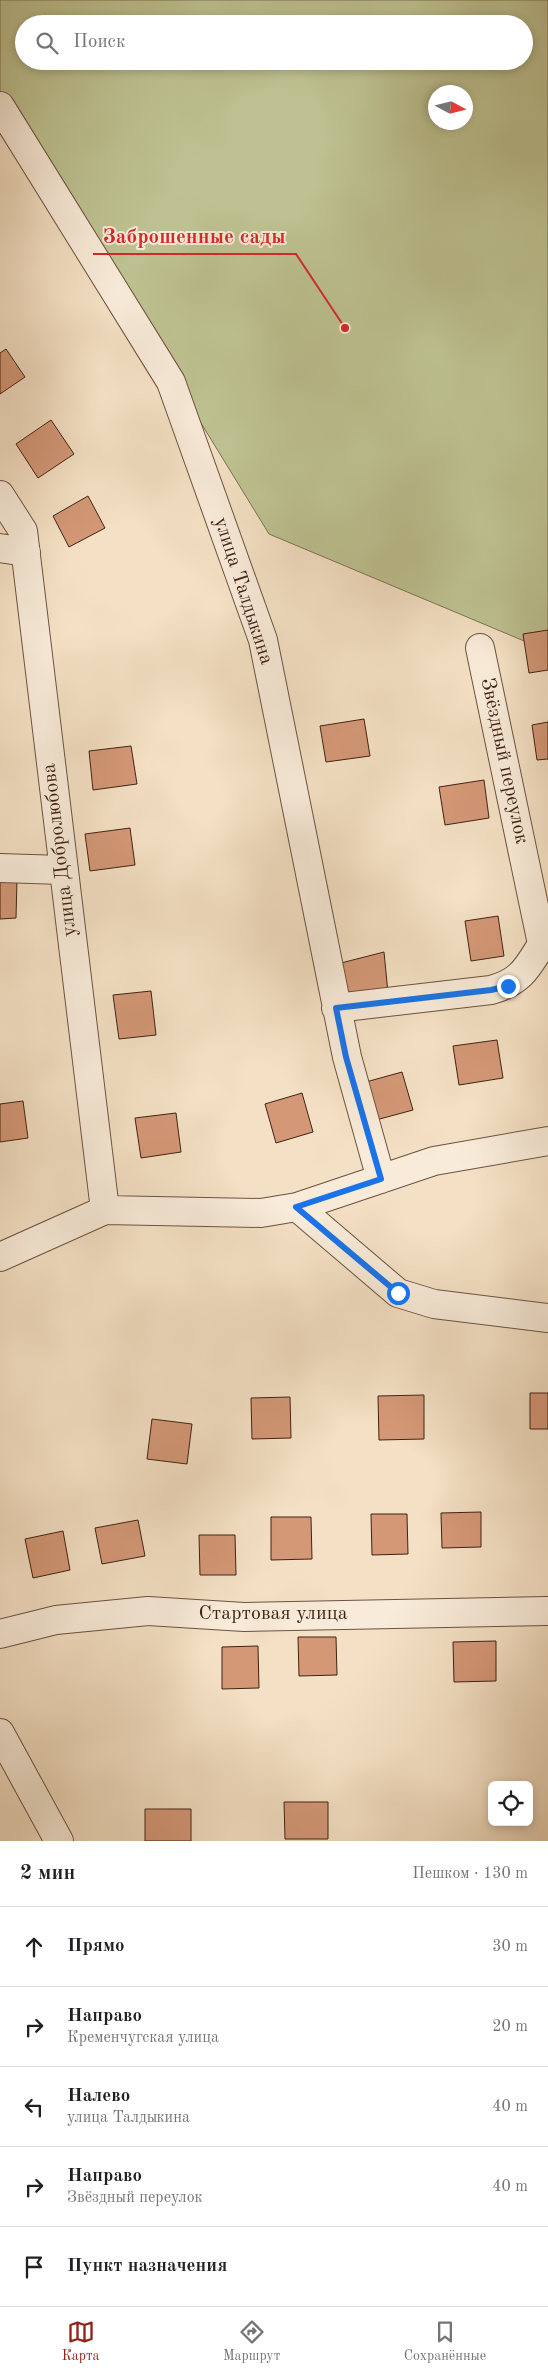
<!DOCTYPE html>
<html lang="ru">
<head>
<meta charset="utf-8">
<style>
  body { margin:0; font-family:"Old Standard TT",serif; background:#f2f2f2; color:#202124 }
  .controls { position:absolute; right:15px; bottom:15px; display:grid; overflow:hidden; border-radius:8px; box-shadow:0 2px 8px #0003 }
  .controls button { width:45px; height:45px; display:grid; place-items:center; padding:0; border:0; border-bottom:1px solid #e0e0e0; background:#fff; color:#202124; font:25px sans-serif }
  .compass { position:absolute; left:428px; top:85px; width:45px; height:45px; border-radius:50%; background:#fff; box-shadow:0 2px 8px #0003; rotate:97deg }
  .stop { position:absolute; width:15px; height:15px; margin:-11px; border:4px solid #1a73e8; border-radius:50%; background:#fff }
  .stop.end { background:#1a73e8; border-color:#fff; box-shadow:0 1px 5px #0008 }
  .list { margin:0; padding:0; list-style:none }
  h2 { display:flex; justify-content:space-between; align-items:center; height:65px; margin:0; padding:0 20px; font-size:21px }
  h2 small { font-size:16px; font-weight:400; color:#757577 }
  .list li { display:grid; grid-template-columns:32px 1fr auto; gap:15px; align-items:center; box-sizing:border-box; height:80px; padding:0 20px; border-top:1px solid #e0e0e0 }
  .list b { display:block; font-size:19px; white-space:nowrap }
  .list p { margin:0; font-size:16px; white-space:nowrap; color:#757577 }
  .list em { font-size:16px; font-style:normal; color:#757577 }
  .icon { flex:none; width:28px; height:28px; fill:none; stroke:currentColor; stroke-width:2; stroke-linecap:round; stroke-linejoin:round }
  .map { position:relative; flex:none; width:548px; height:1841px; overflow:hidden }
  .search { position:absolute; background:#fff; box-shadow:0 2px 8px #0003; left:15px; right:15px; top:15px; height:55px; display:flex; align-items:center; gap:12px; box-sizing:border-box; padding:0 18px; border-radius:28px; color:#757577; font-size:19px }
  .sheet { height:465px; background:#fff }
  nav { display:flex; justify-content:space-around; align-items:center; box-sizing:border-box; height:70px; border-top:1px solid #e0e0e0; background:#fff; font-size:14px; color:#757577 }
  nav a { display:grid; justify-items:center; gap:2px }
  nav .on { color:#8f2418 }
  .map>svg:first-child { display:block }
  .green { fill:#bec292; stroke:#7f7253; fill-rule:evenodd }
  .building { fill:#d49877; stroke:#402214 }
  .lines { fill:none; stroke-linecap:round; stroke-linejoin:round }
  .minor-casing { stroke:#6d5240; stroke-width:30 }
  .minor { stroke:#f8ebd9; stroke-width:28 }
  .route { stroke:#1a73e8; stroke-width:6 }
  .labels { text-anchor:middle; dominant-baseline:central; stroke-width:4; stroke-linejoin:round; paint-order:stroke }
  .street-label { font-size:20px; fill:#402214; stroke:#f8ebd9 }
  .leader { fill:none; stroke:#d62828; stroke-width:2 }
  .callout-dot { fill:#d62828; stroke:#f8ebd9; stroke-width:2 }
  .callout-label { font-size:21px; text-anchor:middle; font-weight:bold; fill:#d62828; stroke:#f8ebd9; stroke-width:4; stroke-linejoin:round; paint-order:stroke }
</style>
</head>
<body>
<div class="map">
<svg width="548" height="1841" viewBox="0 0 548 1841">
  <rect width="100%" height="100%" fill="#f4e0c4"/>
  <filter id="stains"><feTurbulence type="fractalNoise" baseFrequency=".004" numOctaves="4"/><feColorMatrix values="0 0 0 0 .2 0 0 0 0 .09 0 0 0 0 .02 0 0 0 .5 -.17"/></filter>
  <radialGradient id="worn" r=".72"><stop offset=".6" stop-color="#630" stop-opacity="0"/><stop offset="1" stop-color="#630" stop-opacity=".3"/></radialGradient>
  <path class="green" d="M0,0H548V651L269,534L0,95ZM24,24H524V61H24ZM436,92H466V122H436Z"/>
  <path class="building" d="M6,349L25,377L0,394V353Z
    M51,420L74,454L38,478L16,444Z
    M88,496L105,528L69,547L53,516Z
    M548,630V670L529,673L523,634Z
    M364,719L370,756L326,762L320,726Z
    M548,722V759L537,760L532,725Z
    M131,746L137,784L93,790L89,751Z
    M484,780L489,818L445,825L439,787Z
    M130,828L135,865L90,871L85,834Z
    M0,879H17L16,918L0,919Z
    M498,916L504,956L471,961L465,921Z
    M384,952L388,993L350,1002L341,963Z
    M151,991L156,1035L119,1039L113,995Z
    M497,1040L503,1078L459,1085L453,1046Z
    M402,1072L413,1110L376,1120L366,1082Z
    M302,1093L313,1132L276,1143L265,1104Z
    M23,1101L28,1138L0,1142V1104Z
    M176,1113L181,1152L141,1158L135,1118Z
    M530,1393H548V1429H530Z
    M424,1395V1439L379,1440L378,1396Z
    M290,1397L291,1438L252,1439L251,1398Z
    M152,1419L192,1424L187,1464L147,1459Z
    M481,1512V1547L442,1548L441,1513Z
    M371,1514H407L408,1554L372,1555Z
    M271,1517H311L312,1559L271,1560Z
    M138,1520L145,1556L102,1564L95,1528Z
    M63,1531L70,1570L33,1578L25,1539Z
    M199,1535H235L236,1575H200Z
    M298,1637H336L337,1675L299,1676Z
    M496,1641V1681L454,1682L453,1642Z
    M258,1646L259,1688L222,1689V1647Z
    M284,1802H328V1839H285Z
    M145,1809H191V1841H145Z"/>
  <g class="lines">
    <defs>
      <path id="minor" d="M0,106L171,382L263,640L347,1057L381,1179
        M0,495L23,531L105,1210
        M0,548L26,552
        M0,868L62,870
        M336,1008L491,990C520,982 527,969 542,944L480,648
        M297,1207L398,1293L434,1304L548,1318
        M0,1257L105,1210L261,1213L297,1207L434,1161L548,1141
        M0,1634L56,1620L148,1611L244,1617L548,1611
        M0,1733L59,1841"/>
    </defs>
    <use href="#minor" class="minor-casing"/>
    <use href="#minor" class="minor"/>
  </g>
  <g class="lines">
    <path class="route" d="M398,1293L296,1207L381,1179L346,1057L336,1008L491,990L508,986"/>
  </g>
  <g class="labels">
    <g class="street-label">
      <text transform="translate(243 591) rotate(72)">улица Талдыкина</text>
      <text transform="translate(504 761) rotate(78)">Звёздный переулок</text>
      <text transform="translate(60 850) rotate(-97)">улица Добролюбова</text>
      <text x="273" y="1614">Стартовая улица</text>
    </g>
  </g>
  <path class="leader" d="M345 328L296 254H93"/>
  <circle class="callout-dot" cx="345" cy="328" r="5"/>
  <g class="callout-label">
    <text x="194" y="243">Заброшенные сады</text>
  </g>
  <rect width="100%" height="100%" filter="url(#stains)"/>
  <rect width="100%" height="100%" fill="url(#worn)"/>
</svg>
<div class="controls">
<button><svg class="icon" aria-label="locate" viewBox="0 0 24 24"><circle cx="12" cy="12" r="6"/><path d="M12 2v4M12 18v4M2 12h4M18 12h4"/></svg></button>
</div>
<svg class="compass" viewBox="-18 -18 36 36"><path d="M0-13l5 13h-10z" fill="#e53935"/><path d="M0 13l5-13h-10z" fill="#757577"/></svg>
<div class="stop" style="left:398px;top:1293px"></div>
<div class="stop end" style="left:508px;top:986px"></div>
<div class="search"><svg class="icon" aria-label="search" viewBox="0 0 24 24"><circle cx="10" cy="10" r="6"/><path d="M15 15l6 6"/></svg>Поиск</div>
</div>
<section class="sheet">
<h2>2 мин<small>Пешком · 130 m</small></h2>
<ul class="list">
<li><svg class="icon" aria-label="ahead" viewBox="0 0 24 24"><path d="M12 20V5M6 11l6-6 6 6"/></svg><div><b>Прямо</b></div><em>30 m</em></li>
<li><svg class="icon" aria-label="right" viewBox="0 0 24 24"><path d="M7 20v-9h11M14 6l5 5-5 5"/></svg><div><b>Направо</b><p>Кременчугская улица</p></div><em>20 m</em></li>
<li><svg class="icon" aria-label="left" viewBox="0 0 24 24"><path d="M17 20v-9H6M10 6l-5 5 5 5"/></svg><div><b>Налево</b><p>улица Талдыкина</p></div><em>40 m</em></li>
<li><svg class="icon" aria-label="right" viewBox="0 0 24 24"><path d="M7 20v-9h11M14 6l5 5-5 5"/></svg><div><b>Направо</b><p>Звёздный переулок</p></div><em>40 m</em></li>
<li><svg class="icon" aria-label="arrive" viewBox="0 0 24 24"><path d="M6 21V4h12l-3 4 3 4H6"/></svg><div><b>Пункт назначения</b></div></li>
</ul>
</section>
<nav>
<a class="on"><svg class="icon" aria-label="map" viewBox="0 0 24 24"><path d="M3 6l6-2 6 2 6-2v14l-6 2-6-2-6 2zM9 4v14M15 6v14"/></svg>Карта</a>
<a><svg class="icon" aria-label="directions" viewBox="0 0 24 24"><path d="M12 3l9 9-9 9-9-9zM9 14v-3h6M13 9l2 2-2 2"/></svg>Маршрут</a>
<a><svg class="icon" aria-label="saved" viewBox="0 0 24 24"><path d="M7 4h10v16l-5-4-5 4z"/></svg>Сохранённые</a>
</nav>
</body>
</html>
